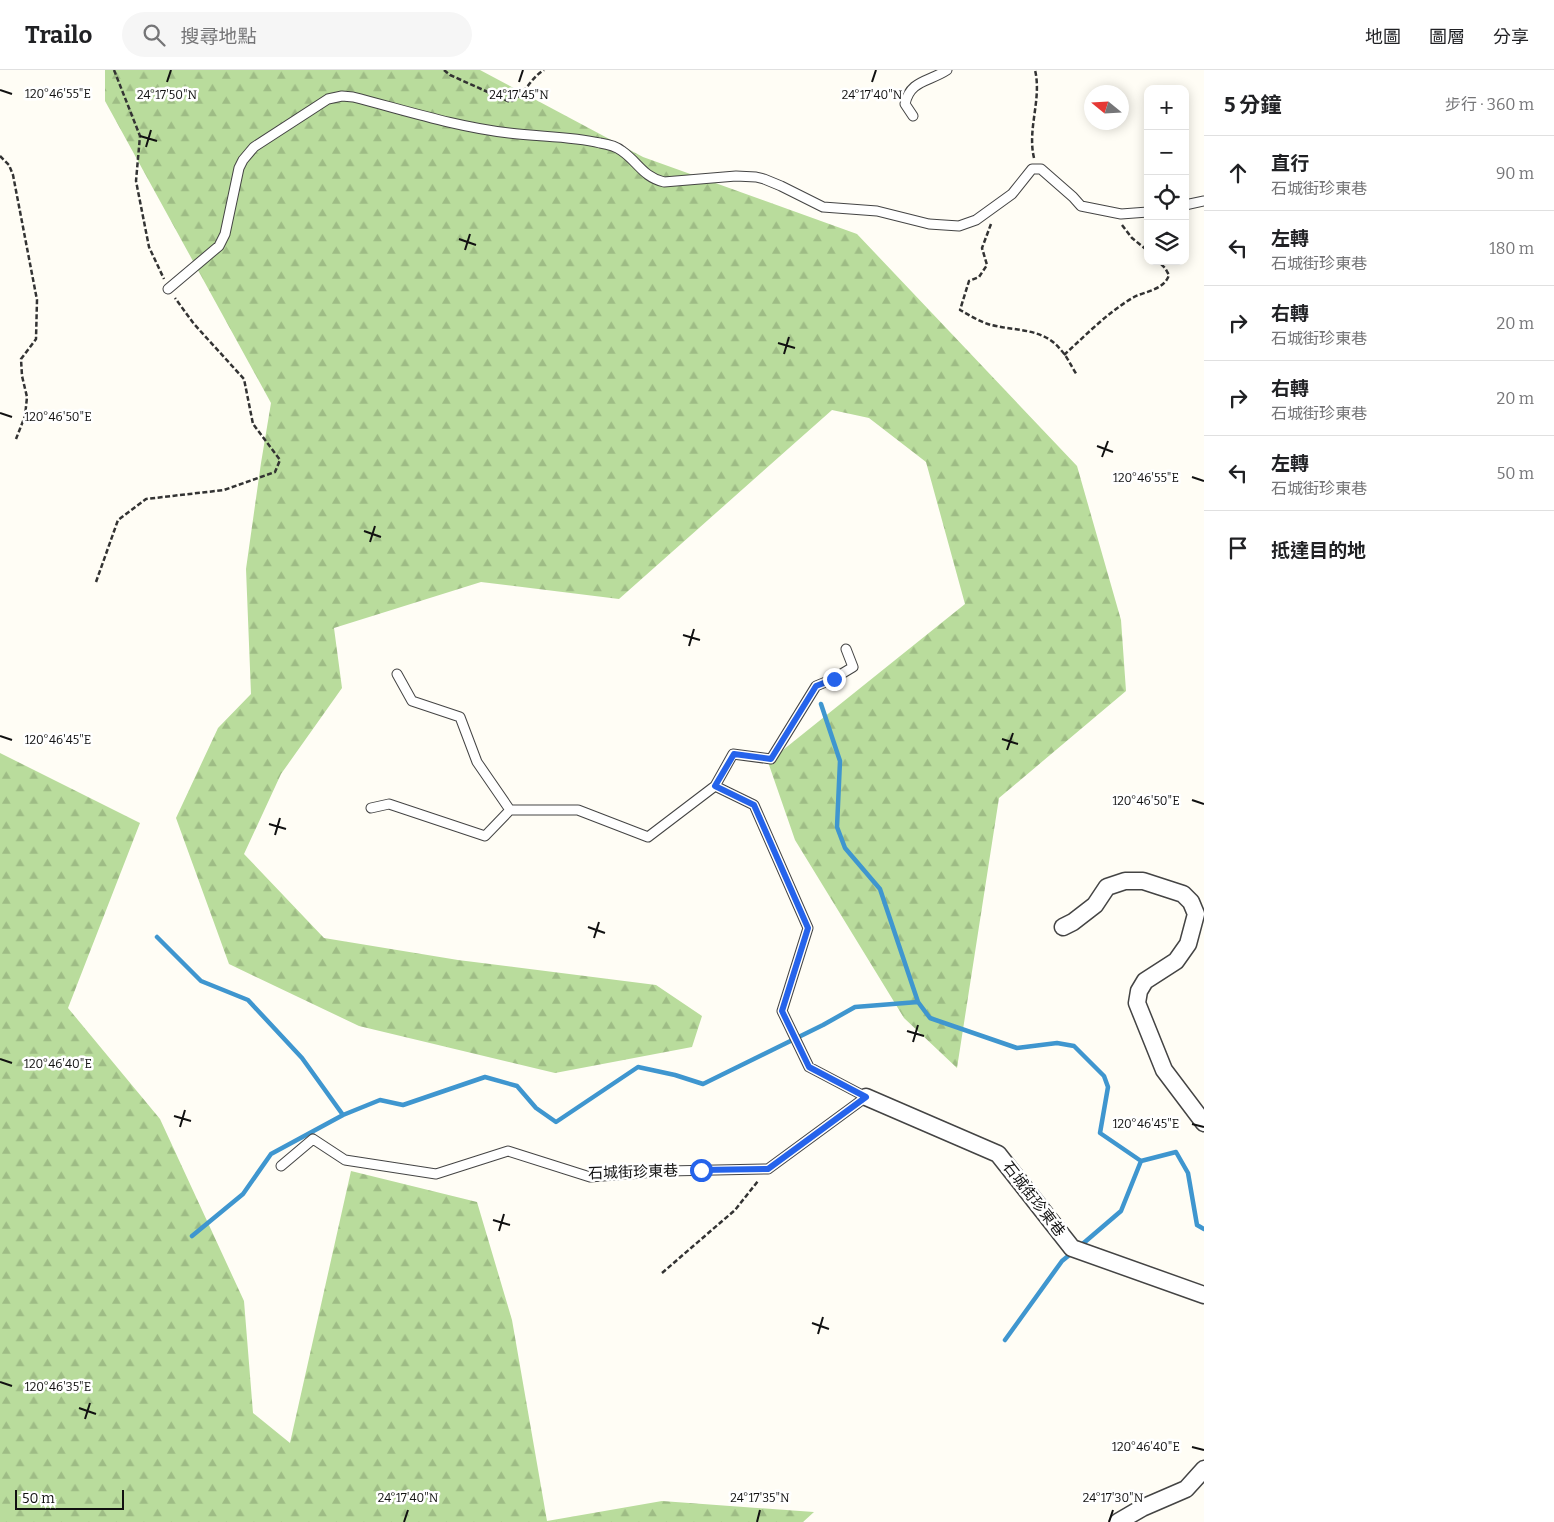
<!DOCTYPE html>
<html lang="zh-TW">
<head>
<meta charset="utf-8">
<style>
  body { margin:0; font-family:Bitter,"Noto Sans TC",serif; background:#f6f6f6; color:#202124 }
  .controls { position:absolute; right:15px; top:15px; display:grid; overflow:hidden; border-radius:10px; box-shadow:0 2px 12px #0003 }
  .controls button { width:45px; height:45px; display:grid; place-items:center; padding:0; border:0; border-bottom:1px solid #e0e0e0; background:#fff; color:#202124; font:25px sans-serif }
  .compass { position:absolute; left:1084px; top:15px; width:45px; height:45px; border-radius:50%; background:#fff; box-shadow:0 2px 12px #0003; rotate:288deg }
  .scale { position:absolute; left:15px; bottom:12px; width:109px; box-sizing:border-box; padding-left:5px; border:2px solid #111; border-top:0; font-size:14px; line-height:18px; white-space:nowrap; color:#111; -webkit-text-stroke:4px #fff; paint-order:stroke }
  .stop { position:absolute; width:15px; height:15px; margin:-11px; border:4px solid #2563eb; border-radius:50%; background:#fff }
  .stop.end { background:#2563eb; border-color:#fff; box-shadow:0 1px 5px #0008 }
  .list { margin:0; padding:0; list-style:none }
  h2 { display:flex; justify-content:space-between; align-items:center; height:65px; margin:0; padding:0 20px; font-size:21px }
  h2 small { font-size:16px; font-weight:400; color:#757577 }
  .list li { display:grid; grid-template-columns:32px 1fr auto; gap:15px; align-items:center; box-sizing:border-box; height:75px; padding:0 20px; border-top:1px solid #e0e0e0 }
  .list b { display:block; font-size:19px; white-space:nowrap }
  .list p { margin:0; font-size:16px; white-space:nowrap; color:#757577 }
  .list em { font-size:16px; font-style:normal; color:#757577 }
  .icon { flex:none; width:28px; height:28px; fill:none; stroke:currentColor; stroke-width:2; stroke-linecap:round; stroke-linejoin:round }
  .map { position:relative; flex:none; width:1204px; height:1452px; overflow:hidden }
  header { display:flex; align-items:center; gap:30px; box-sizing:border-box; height:70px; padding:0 25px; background:#fff; border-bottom:1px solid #e0e0e0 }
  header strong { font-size:24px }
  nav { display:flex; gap:28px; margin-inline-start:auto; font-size:18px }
  .search { width:350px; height:45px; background:#f6f6f6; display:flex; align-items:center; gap:12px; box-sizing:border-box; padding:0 18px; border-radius:28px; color:#757577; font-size:19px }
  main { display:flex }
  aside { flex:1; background:#fff }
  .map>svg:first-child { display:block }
  .forest { fill:url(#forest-firs) }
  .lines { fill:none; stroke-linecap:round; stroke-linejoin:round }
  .stream { stroke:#3f96cf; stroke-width:4.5 }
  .service-casing { stroke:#444; stroke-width:11 }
  .minor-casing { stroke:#444; stroke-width:19 }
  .path { stroke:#333; stroke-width:2.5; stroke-dasharray:5 2.5; stroke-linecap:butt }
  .service { stroke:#fff; stroke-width:9 }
  .minor { stroke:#fff; stroke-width:16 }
  .route { stroke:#2563eb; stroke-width:6 }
  .ticks { fill:none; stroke:#111; stroke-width:2 }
  .labels { text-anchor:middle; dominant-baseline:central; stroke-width:5; stroke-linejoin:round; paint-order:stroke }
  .street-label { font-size:15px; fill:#111; stroke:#fff }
  .ticks-label { font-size:12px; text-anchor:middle; fill:#111; stroke:#fff; stroke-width:5; stroke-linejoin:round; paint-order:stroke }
</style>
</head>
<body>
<header>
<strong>Trailo</strong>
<div class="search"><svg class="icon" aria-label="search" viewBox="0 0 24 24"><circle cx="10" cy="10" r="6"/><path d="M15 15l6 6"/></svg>搜尋地點</div>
<nav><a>地圖</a><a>圖層</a><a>分享</a></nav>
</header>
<main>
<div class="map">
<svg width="1204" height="1452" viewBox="0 0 1204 1452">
  <defs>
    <pattern id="forest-firs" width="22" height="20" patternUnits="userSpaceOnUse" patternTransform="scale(1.25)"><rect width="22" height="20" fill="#b9dc9c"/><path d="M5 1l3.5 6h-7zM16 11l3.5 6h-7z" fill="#9ebc85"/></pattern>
  </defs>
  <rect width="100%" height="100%" fill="#fffdf5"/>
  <path class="forest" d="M105,0H480L643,87L857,164L1077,396L1121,550L1126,621L999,728L957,998L904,948L795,770L768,692L965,534L926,392L869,348L832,340L619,529L481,512L334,558L342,618L281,704L244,784L324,868L458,890L656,915L702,946L692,977L555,1003L359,956L229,894L176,748L218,658L251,624L246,499L261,393L271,333L105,31Z
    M0,683L140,753L68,938L160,1049L244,1231L253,1343L290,1373L351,1101L477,1132L512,1250L547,1451L662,1431L814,1442L803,1452H0Z"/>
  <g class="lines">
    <path class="stream" d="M821,634L840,691L837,757L845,778L880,819L918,932
      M157,867L201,911L248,930L302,988L343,1045
      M192,1166L243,1124L271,1084L343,1045L380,1030L403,1035L485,1007L517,1016L536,1038L556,1052L638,997L675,1005L703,1014L823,955L855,937L918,932L930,948L1017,978L1057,973L1074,976L1104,1006L1108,1017L1100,1063L1141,1091L1176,1082L1188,1103L1197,1155L1204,1159
      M1079,1177L1121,1141L1141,1091
      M1005,1270L1062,1191L1073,1182"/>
    <defs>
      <path id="service" d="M913,46L905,34C910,10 929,12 947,0
        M1185,135L1204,131
        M168,219L219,176L225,164L239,98L243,90L254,77L328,29L342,26L353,27C404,40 456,57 509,63C540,67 570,66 600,73C607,74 617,77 622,81C638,92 643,107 664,112L736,106L756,107L764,109L781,116L823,137L877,141L929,154L959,156L976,150L1012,124L1032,99H1041L1073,127L1081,136L1121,144L1148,142
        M715,716L733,684L771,689L816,616L833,609L853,597L846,579
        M371,738L389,734L485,766L510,740
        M281,1096L313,1069L345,1090L436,1104L508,1081L590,1107L668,1101L768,1099L866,1027L809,997L782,941L808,858L754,735L715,716L648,767L578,740H510L477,692L460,647L412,631L397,604"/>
      <path id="minor" d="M1063,857L1073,852L1095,835L1107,817L1125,811H1143L1183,824L1191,832L1196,844L1188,874L1176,891L1145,911L1139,921L1137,933L1164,1000L1204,1053
        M866,1027L998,1084L1072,1178L1204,1225
        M1118,1452L1142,1438L1186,1419L1204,1399"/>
    </defs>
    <use href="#service" class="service-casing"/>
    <use href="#minor" class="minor-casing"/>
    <path class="path" d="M114,0L140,66L136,111L149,177L164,209
      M444,0L450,5L510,32C525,25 530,8 544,0
      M0,86L9,95L13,105L37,230L36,269L21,289L22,306L27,327L25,346L16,369
      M1034,88C1027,59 1042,29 1035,0
      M991,154L982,178L987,195L979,207L969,211L960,240C971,246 983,254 996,256C1019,261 1044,259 1060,279C1067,286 1071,296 1077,305
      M1122,155L1132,168L1148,181
      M1064,285C1086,265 1108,242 1134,227C1146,221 1164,220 1169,205L1165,198L1158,191
      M96,512L118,450L146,429L224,420L275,402L280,390L253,354L244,309L194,254L175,228
      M662,1203L735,1140L758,1111"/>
    <use href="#service" class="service"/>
    <use href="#minor" class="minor"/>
  </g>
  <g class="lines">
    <path class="route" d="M701,1100L768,1099L866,1027L809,997L782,941L808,858L754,735L715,716L734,684L771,689L816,616L834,609"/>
  </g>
  <path class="ticks" d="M167,12L171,0M519,12L523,0M872,12L876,0M0,20L12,24M140,66L157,71M146,77L151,60M459,169L476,175M465,180L470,164M778,273L795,278M784,284L789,267M0,343L12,347M1097,376L1113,382M1102,387L1108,371M1192,407L1204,411M364,461L381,467M370,472L375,456M683,565L700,570M689,576L694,559M0,666L12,670M1002,669L1018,674M1007,680L1013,663M1192,730L1204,734M269,754L286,759M275,765L280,748M588,857L605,863M594,868L599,852M907,961L924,966M913,972L918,955M0,989L12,993M174,1046L191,1051M1192,1054L1204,1057M180,1057L185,1040M493,1150L510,1155M499,1161L504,1144M812,1253L829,1259M818,1264L823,1247M0,1312L12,1316M79,1338L96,1344M85,1349L90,1333M1192,1377L1204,1380M404,1452L408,1440M757,1452L760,1440M1109,1452L1113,1440"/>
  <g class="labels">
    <g class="street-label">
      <text transform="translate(633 1102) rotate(-2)">石城街珍東巷</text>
      <text transform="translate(1034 1129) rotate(52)">石城街珍東巷</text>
    </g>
  </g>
  <g class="ticks-label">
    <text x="58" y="28">120°46'55"E</text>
    <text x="167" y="29">24°17'50"N</text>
    <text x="519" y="29">24°17'45"N</text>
    <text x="872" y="29">24°17'40"N</text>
    <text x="58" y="351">120°46'50"E</text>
    <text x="1146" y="412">120°46'55"E</text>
    <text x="58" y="674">120°46'45"E</text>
    <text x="1146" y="735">120°46'50"E</text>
    <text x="58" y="998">120°46'40"E</text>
    <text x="1146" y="1058">120°46'45"E</text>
    <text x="58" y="1321">120°46'35"E</text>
    <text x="1146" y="1381">120°46'40"E</text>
    <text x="408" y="1432">24°17'40"N</text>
    <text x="760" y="1432">24°17'35"N</text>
    <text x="1113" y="1432">24°17'30"N</text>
  </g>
</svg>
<div class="controls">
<button>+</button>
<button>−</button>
<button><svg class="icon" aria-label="locate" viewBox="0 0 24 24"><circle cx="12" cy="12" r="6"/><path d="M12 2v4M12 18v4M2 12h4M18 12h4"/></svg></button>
<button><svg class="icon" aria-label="layers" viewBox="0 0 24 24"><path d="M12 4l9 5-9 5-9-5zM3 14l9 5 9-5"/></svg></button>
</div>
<svg class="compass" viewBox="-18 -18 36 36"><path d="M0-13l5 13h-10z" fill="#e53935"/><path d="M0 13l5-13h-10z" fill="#757577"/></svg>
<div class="scale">50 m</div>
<div class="stop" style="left:701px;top:1100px"></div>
<div class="stop end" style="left:834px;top:609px"></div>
</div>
<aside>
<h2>5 分鐘<small>步行 · 360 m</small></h2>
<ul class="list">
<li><svg class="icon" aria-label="ahead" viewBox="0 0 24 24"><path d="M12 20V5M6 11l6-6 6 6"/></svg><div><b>直行</b><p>石城街珍東巷</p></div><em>90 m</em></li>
<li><svg class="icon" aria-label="left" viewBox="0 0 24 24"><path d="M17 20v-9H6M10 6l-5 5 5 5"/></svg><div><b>左轉</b><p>石城街珍東巷</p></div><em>180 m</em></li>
<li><svg class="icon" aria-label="right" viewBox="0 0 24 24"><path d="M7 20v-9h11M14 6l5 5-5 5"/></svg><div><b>右轉</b><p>石城街珍東巷</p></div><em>20 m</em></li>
<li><svg class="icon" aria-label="right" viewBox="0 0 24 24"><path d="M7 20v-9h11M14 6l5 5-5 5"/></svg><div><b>右轉</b><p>石城街珍東巷</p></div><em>20 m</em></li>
<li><svg class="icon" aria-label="left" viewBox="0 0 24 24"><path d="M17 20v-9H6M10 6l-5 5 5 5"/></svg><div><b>左轉</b><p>石城街珍東巷</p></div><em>50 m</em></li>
<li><svg class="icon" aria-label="arrive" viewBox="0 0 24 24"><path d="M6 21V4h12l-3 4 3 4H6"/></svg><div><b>抵達目的地</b></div></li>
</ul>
</aside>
</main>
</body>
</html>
